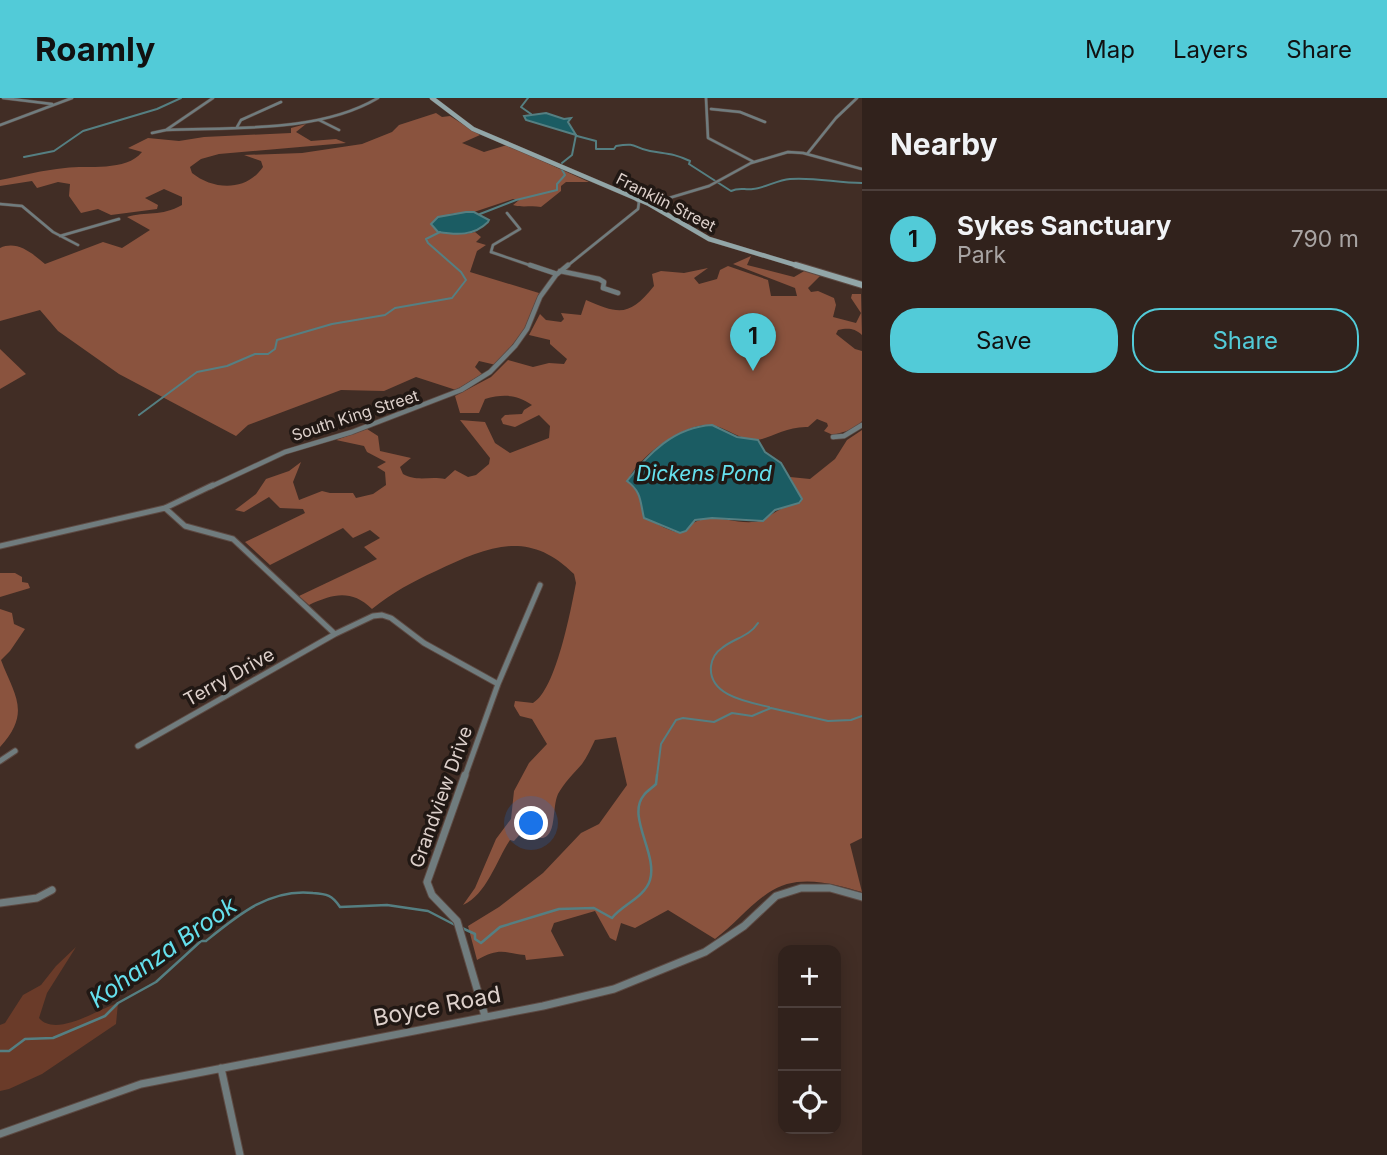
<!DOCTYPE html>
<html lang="en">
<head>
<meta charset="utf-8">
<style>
  body { margin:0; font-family:Inter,sans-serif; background:#392a25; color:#f1f3f6 }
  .controls { position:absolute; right:21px; bottom:21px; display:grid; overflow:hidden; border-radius:14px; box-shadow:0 4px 18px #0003 }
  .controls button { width:63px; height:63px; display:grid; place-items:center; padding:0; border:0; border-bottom:2px solid #4c3f3b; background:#31221c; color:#f1f3f6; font:35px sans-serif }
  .you { position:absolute; left:532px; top:726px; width:24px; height:24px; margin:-18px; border:5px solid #fff; border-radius:50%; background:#1a73e8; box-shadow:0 0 0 10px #1a73e833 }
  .badge { display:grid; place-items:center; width:46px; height:46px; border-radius:50%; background:#52cbd8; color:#111; font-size:23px; font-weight:700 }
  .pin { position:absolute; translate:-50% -58px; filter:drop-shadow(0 2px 4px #0008) }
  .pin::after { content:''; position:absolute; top:37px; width:24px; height:21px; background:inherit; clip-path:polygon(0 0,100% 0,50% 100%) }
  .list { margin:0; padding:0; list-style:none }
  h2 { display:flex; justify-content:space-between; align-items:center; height:91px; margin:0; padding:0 28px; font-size:30px }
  h2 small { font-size:23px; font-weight:400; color:#a8a4a3 }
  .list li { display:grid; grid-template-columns:46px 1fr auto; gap:21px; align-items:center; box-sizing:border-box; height:98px; padding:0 28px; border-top:2px solid #4c3f3b }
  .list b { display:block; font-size:26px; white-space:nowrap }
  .list p { margin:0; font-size:23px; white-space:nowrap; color:#a8a4a3 }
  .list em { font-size:23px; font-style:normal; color:#a8a4a3 }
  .actions { display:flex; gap:14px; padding:21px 28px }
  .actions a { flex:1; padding:16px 0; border:2px solid #52cbd8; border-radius:28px; text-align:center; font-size:24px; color:#52cbd8 }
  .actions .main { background:#52cbd8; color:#111 }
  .icon { flex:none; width:38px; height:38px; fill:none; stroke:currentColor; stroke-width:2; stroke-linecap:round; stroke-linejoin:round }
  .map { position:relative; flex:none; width:862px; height:1057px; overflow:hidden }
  header { display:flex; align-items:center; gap:42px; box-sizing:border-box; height:98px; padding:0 35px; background:#52cbd8; color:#111 }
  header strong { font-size:33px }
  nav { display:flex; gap:38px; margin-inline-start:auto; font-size:24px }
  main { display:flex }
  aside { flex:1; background:#31221c }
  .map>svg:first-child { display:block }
  .green { fill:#6a3b29 }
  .forest { fill:#8a533e }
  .water { fill:#1b5c63; stroke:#557f82; stroke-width:2 }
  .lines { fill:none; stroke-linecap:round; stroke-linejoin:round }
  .stream-far1 { stroke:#557f82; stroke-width:2 }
  .stream { stroke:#557f82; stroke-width:2.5 }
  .street-far3-casing { stroke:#5d4a43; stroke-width:3.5 }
  .street-far2-casing { stroke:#5d4a43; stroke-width:6 }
  .street-far1-casing { stroke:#5d4a43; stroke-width:7 }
  .street-casing { stroke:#5d4a43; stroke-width:9 }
  .secondary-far1-casing { stroke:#5d4a43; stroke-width:5 }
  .secondary-casing { stroke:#5d4a43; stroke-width:8 }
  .street-far3 { stroke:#707c7e; stroke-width:2.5 }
  .street-far2 { stroke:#707c7e; stroke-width:4.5 }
  .street-far1 { stroke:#707c7e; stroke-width:5 }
  .street { stroke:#707c7e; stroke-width:7 }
  .secondary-far1 { stroke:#92a6a8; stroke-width:4.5 }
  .secondary { stroke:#92a6a8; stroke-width:6 }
  .labels { text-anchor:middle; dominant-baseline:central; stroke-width:7; stroke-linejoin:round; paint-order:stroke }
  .far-street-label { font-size:16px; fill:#ddd0cb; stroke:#211814 }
  .street-label { font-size:19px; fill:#ddd0cb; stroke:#211814 }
  .water-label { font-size:21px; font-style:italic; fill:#65e0ed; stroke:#211814 }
  .near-street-label { font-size:23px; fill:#ddd0cb; stroke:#211814 }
  .near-water-label { font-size:24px; font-style:italic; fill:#65e0ed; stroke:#211814 }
</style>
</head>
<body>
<header>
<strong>Roamly</strong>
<nav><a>Map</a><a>Layers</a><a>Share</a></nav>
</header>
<main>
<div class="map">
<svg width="862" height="1057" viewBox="0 0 862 1057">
  <rect width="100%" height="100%" fill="#412d25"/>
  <path class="green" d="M76,849L47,895L39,920C56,940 98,911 118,905L116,926L42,976L9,991L0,993V927L5,925L23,897L41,887L56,868Z"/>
  <path class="forest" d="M436,15L442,19L450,18L480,37L462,45L484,54L507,47L589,84H566L561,88V93L541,109C531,107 523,110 513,107L519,102L513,101L474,114L449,116L465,136L475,134L481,139L476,144L486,147L477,153L470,174L539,195L524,232L496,267L479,263L475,269L482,276L456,292L416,279L384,293L341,292L248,327L236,338L119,276L58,233L40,212L0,223V150C17,142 32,155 45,166L103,144L122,150L150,132L127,119C146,113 161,119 182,107V99L164,91L145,100L158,107L157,111L111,117L98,111L81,115L69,98L70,86L58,84L37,90L32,83L0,88V82C21,78 43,72 65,70C88,67 126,74 142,54L128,50L148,40L179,43L204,39L291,35V30L306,26L296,34L311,43L336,41L346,45L219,56L201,61L190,69L192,75C213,92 246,94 263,69L261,63L244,57L302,55L362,46L392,34L399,27Z
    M751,158L747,167L794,179L806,172L821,177L808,190L811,194L818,193L834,200L836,207L833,219L856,225L861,215L851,200L852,196H861L862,237C854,230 848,230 838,232L836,236L855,251L862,253V323L857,330L833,337L824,333L828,328L827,325L817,321L808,329C786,328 770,341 756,342C738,342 726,328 709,327C683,326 643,356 630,378L643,405L642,413C653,425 664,431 680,435C709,408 722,426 754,424C767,423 779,407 800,405L802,401L790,379L810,381L835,361L847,342L862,332V740L850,746L862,794C832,785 796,775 768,795C749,808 734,827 715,841L668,812L635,830L621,825L616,843L610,840L595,813L554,825L551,833L564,858L526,862L525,857C502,854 499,850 477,862L468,828L499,809L543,775L581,735L599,726L627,687L616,639L595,642C591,650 587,659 582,666C574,675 564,685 558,696C550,713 561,757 523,733L514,743L510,742C496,763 487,796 463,807L475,790L496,741L511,721L514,693L529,665L547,646L532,621L520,618L514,608L515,603L533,605C556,592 571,511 576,485L574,476C528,430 487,449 436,473C412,484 393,494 372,511C351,491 333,496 309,507L299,498L377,461L364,449L380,440L370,432L353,440L343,430L270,467L245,444L305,415L303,411L280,410L269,399L244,414L235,412L256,396L266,381L289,373L301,364L293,384L299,402L322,393L330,395H353L356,400L373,396L386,387L385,374L377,369L386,364L367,354L364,348L336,342L367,331L378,338L380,353L411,360L400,369L403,376C417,384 429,378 445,381L455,372L468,379L476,377L489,366L490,360L460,322L485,324L495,345L510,355L549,340L550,328L539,317L515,329L503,326L501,321L505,317L522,316L524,312L532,307C516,296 503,296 485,301L479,315H460L455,298L491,279L508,262L533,269L549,265L564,266L567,261L550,246V242L529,237L540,216L546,222L561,224L564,221L561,215L581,217L586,202C620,217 630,218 654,188L652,176L661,173L684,175L708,170L694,180L699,186L717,181L720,172L728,168L768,182L771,198H797L795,190L733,166Z
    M0,251L26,276L0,291Z
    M0,475H15L22,479V484L28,485L30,490L0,499Z
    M0,511L12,515L14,526L25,531L10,553L1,562C14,597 32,614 0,649Z"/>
  <path class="water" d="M546,15L564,21L571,20L568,24L576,37L526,22L524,18Z
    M466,114H474L489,122L488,124C474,138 457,137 438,134L431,126L438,119Z
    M712,327L737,339L758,342L765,354L781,365L802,401L799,405L775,412L763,423L712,420L695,422L686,433L680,435L644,420C640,404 642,394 627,383C648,356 674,329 712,327Z"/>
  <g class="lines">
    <path class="stream-far1" d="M528,0L521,9L531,16
      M577,38L596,43V51H614L616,48C639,44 632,50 650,53C667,56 673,55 690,63L689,66L731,93C739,89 744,92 753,91C765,90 777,82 790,81C815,79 837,85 862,85
      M24,59L54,53L83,33L157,11L181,0
      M562,65L572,57L576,37
      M480,116L516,102L557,92V86L565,77L561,70
      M139,317L197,274L227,268L255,256H268L275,251L277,242L332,226L385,217L395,210L452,200L466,182L461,174L428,145L426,141L440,134
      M758,525C749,539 734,540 722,550C716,554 712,561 711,568C708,598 748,604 769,609
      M657,678L661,646L676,622L683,620L714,624L732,615L752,618L771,610L828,623L851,622L862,618"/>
    <path class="stream" d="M462,830L475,836V841L481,845L500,829L559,811L594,810L612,820C622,807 645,799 650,782C658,756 626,718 644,697C647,693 652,690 656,686L657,677
      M0,953H9L25,941L53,940L105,918L118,905L156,884L201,843H206C238,817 270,790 313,795C327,796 332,797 340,809L387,807L428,813L457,828"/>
    <defs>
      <path id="street-far3" d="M3,0L52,6
        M706,0L708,40L754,64
        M711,11L740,14L765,24
        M319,22L339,32
        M0,27L72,0
        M237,29L241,22L281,4
        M166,32C233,29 319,35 378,0
        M152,35L166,32L213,0
        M807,56L836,20L857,0
        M0,106L22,108L53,134L78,147
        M649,106L709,88L751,65L788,54L803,55L862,71
        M507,115L520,131L493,147L491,154L535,169
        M60,138L119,121
        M566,169L638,111L639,104L634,100"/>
      <path id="street-far2" d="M530,167L557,176
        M560,173L599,181L604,184L603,190L618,195
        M833,339L844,338L862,327
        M210,389L285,354L352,334L461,292L490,274L515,248L527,231L540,199L556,177L568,167"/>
      <path id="street-far1" d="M165,410L185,428L233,441L335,536L373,518L382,517L391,520L424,545L498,586
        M0,448L165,410L213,387
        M138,648L335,536
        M0,663L15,653
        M465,678L498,586L540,487"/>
      <path id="street" d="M465,677L427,784L432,797L457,823L485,918
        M0,805L37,800L52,792
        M221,970L240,1057
        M0,1036L141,986L543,908L614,891L705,854L744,828L776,798L801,790H830L862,799"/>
      <path id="secondary-far1" d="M432,0L473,31L649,106L709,141L802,169"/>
      <path id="secondary" d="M796,167L862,187"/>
    </defs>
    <use href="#street-far3" class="street-far3-casing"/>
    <use href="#street-far2" class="street-far2-casing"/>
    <use href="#street-far1" class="street-far1-casing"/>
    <use href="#street" class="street-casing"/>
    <use href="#secondary-far1" class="secondary-far1-casing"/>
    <use href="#secondary" class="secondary-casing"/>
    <use href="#street-far3" class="street-far3"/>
    <use href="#street-far2" class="street-far2"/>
    <use href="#street-far1" class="street-far1"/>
    <use href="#street" class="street"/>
    <use href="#secondary-far1" class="secondary-far1"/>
    <use href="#secondary" class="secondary"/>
  </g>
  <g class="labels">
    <g class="far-street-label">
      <text transform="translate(666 104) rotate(27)">Franklin Street</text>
      <text transform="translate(355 317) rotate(-18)">South King Street</text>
    </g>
    <g class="street-label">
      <text transform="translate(229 579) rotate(-29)">Terry Drive</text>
      <text transform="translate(441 699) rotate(-70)">Grandview Drive</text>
    </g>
    <g class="water-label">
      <text x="704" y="375">Dickens Pond</text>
    </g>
    <g class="near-street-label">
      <text transform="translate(437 908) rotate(-11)">Boyce Road</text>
    </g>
    <g class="near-water-label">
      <text transform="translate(163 854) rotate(-35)">Kohanza Brook</text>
    </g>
  </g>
</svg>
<div class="controls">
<button>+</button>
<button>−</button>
<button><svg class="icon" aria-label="locate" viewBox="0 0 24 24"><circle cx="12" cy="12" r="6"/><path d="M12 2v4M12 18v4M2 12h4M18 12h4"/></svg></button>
</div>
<div class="you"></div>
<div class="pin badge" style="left:753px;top:273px">1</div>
</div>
<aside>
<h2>Nearby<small></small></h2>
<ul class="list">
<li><span class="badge">1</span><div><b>Sykes Sanctuary</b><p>Park</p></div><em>790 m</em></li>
</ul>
<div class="actions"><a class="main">Save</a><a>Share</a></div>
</aside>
</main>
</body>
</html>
